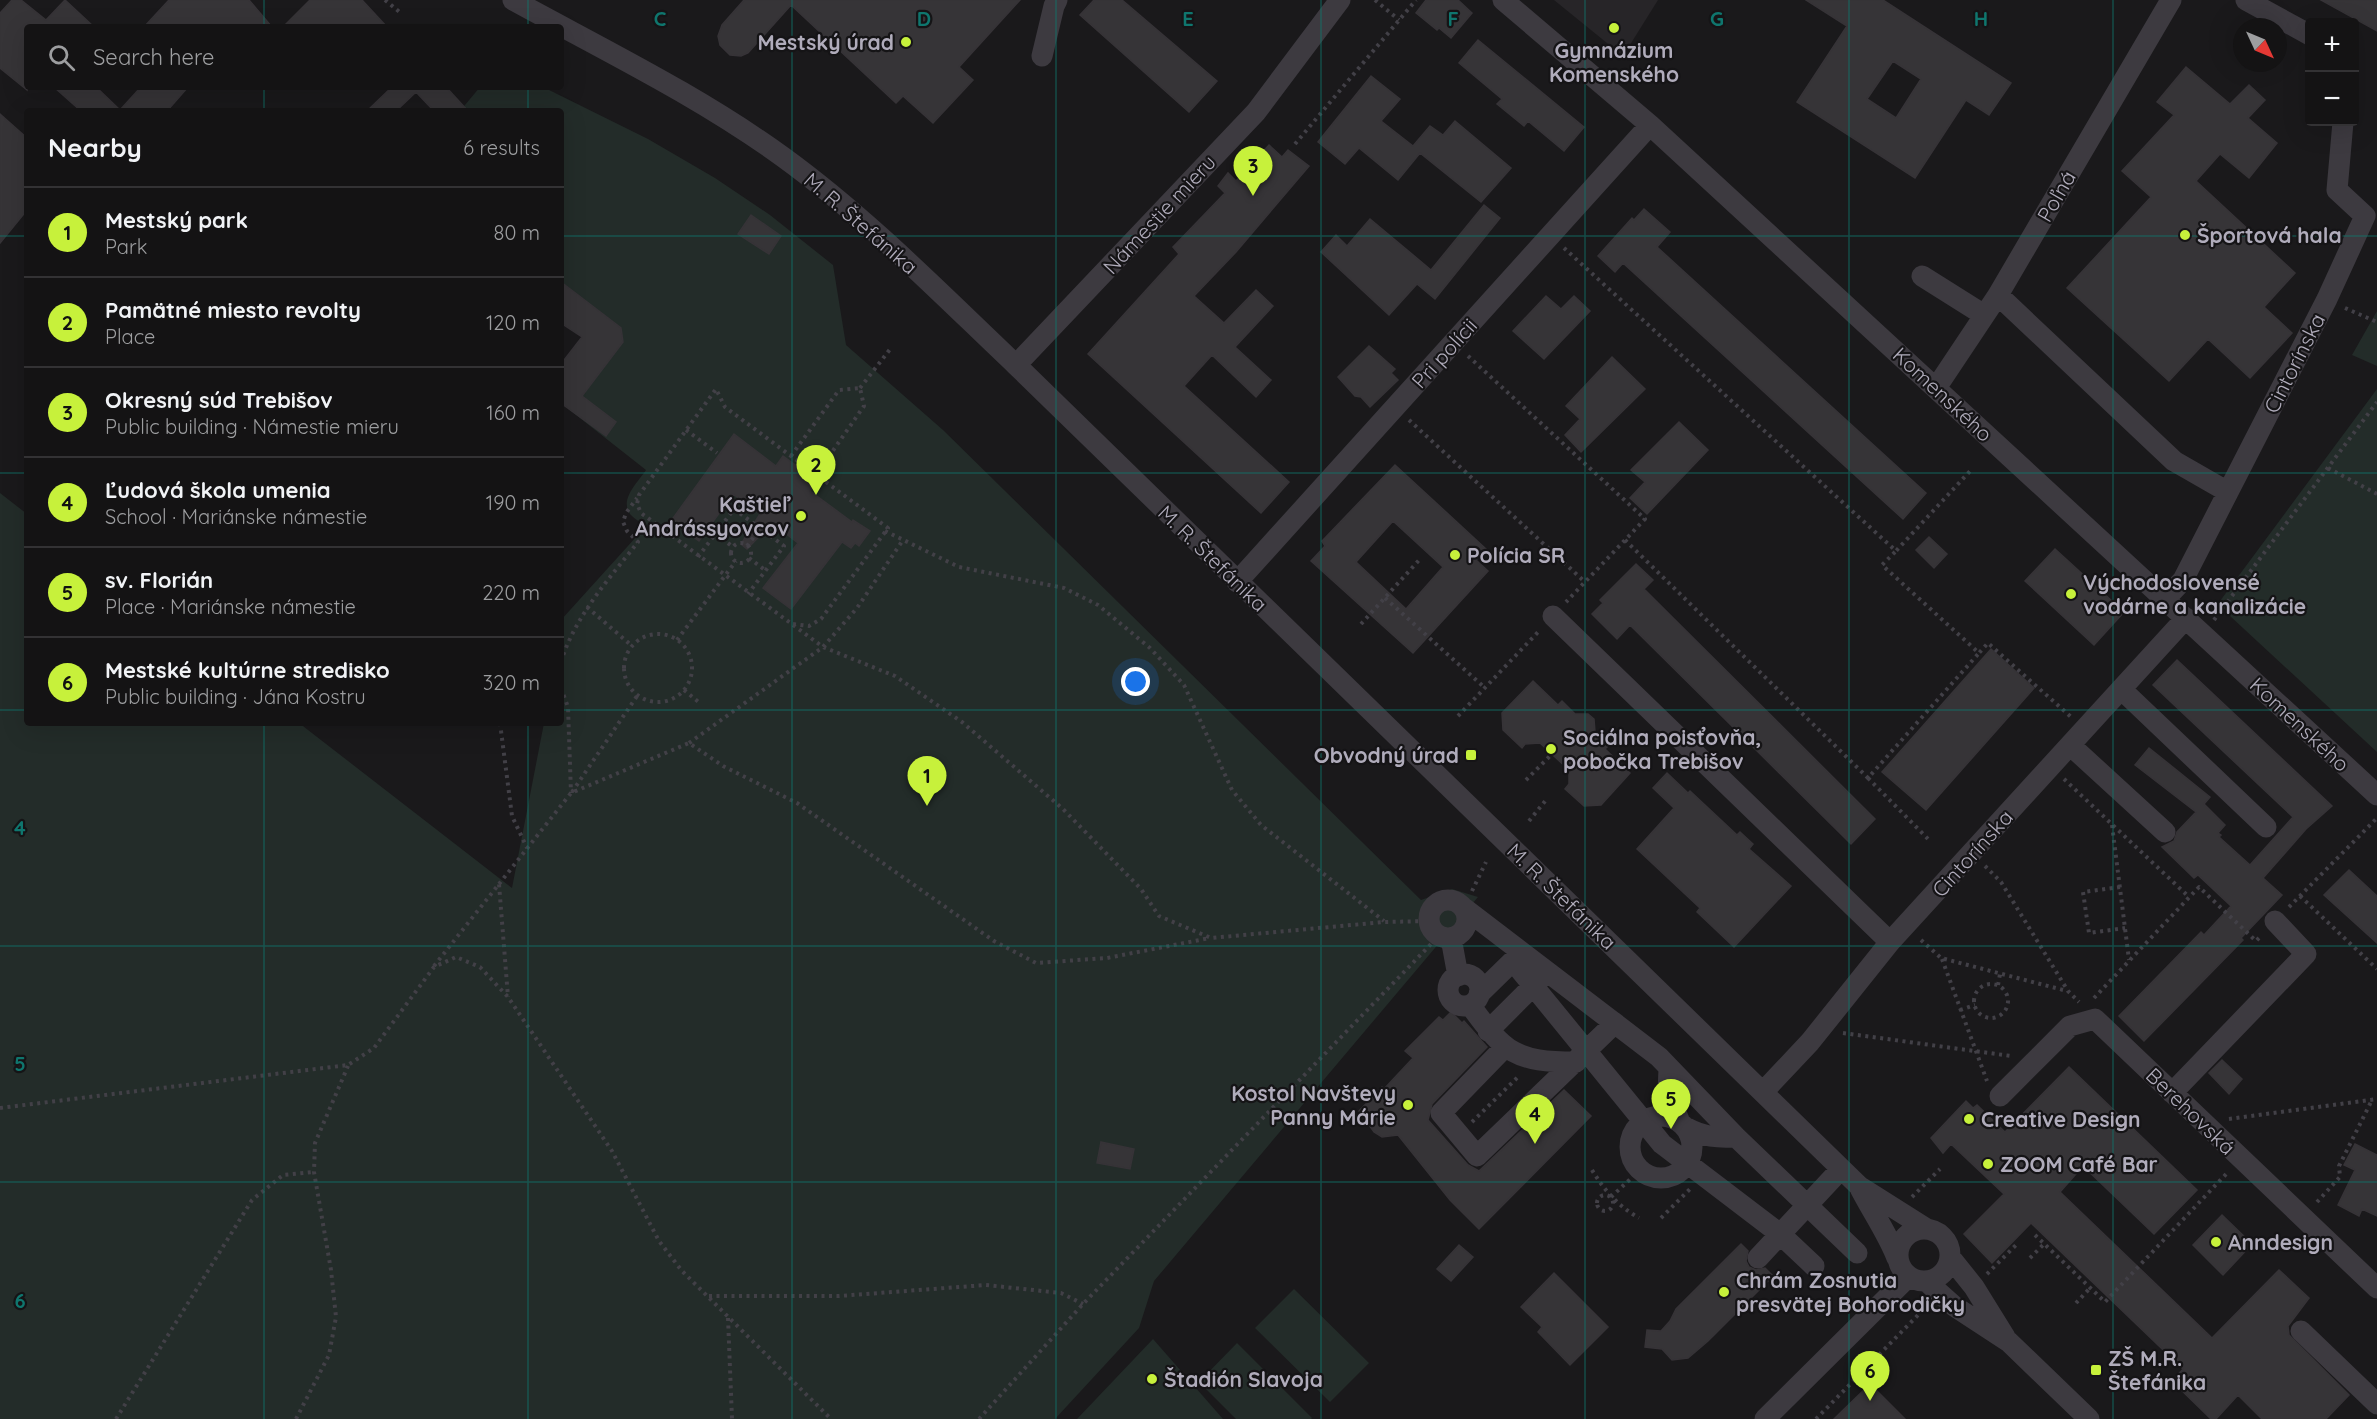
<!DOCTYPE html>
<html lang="en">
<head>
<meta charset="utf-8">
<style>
  body { margin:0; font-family:Quicksand,sans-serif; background:#1d1c1d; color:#f1f3f6 }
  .controls { position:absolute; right:18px; top:18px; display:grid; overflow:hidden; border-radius:6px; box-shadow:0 6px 24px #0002 }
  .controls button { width:54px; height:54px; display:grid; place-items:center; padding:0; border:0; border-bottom:2px solid #333234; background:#141314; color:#f1f3f6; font:30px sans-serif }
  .compass { position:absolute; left:2233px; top:18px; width:54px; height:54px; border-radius:50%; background:#141314; box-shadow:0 6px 24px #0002; rotate:134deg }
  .you { position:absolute; left:1136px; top:682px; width:21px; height:21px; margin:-15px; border:4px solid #fff; border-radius:50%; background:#1a73e8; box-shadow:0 0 0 9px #1a73e833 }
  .badge { display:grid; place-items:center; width:39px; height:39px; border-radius:50%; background:#c7f13b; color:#111; font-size:20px; font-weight:700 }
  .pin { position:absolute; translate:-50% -50px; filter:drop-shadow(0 2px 3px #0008) }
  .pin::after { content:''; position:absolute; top:32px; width:21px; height:18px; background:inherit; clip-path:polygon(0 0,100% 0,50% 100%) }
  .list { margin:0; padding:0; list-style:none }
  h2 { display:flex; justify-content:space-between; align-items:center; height:78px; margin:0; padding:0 24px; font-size:26px }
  h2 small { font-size:20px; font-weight:400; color:#9d9ea0 }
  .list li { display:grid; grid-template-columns:39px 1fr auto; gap:18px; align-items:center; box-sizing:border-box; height:90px; padding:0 24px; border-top:2px solid #333234 }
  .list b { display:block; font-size:22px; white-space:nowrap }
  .list p { margin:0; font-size:20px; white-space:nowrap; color:#9d9ea0 }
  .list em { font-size:20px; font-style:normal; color:#9d9ea0 }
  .icon { flex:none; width:33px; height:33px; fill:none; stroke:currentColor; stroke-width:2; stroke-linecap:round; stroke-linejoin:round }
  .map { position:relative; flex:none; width:2377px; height:1419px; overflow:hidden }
  .search { position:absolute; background:#141314; box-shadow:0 6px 24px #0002; left:24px; top:24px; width:540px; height:66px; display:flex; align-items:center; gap:15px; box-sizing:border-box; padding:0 21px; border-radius:6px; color:#9d9ea0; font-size:22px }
  .panel { position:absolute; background:#141314; box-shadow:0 6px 24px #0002; left:24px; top:108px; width:540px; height:618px; border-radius:6px }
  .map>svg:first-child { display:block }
  .built { fill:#272528 }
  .green { fill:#232c29 }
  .building { fill:#363437; stroke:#363337; stroke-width:1.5; fill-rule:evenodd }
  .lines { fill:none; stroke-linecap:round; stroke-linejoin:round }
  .path { stroke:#424047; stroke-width:4; stroke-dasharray:3 4.5; stroke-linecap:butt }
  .minor { stroke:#3d3a40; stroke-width:21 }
  .grid { fill:none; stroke:#0f766e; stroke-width:1.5; stroke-opacity:0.55 }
  .poi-dot { fill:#c7f13b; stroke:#151416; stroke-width:2 }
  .labels { text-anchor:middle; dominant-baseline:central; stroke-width:4.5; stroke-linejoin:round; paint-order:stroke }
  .poi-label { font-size:21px; font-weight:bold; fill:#b0acbb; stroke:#151416; text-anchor:start }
  .street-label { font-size:21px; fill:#b0acbb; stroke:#151416 }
  .grid-label { font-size:20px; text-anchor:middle; font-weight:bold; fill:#0f766e; stroke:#151416; stroke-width:4.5; stroke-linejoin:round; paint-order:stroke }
</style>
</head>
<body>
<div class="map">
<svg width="2377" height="1419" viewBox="0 0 2377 1419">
  <rect width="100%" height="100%" fill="#1a191b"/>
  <path class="built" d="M1554,0H1658L1623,56Z"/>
  <path class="green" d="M480,87H493L496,90L499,87H543L648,139L715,178L770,215L833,265L846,345L943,430L1421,900L1452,889L1478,897L1154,1281L1139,1328L1055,1419H0V493L27,514V723H299L512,888L544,723H561V620L646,526C642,523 634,519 630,514C619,499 639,481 646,470L571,411L623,342L621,328L561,282V111H460Z
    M2377,311V366L2352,355Z
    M2377,389V752L2230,616L2231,611L2220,601Z
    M1294,1289L1369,1363L1330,1402L1255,1328Z
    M1153,1339L1223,1419H1077Z
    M1237,1343L1312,1418L1311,1419H1236L1199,1382Z"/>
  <path class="building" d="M12,0H21L46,20L65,0L94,27H27V90L0,68V13Z
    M169,0H249L272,27H144Z
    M310,0H362L387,27H283Z
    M744,0H1020L959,67L973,80L933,123L903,96L896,103L791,5L748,53L741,56L730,55L720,45L718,36L722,25Z
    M1094,0H1122L1217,81L1189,112L1080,15Z
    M1426,0H1458L1472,13L1451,38L1439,28L1437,30L1416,13Z
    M1806,0H1883L2011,83L1989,115L1966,100L1915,178L1797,102L1847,26ZM1893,61L1921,79L1896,118L1867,99Z
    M2321,0H2377V31Z
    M1478,40L1584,127L1564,151L1528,121L1524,126L1497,104L1502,99L1459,63Z
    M2186,67L2230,104L2249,85L2265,100L2248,118L2277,143L2249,178L2220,154L2196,181L2295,273L2264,307L2292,333L2250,378L2208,339L2169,381L2067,288L2151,197L2122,171L2174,115L2157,102Z
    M1371,76L1400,99L1381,121L1413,146L1430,126L1443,135L1455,121L1511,168L1481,202L1420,153L1398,180L1359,148L1345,164L1318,142Z
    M54,87H96L120,110L141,87H188L167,111H81Z
    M392,87H446L468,111H434L416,92L396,111H367Z
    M0,114L27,138V210L0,243Z
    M1269,145L1282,157L1288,150L1309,166L1236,252L1194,296L1224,323L1256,290L1273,306L1235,347L1271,380L1256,397L1212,355L1184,386L1289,482L1261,513L1088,354L1179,254L1173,247L1225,193L1218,186L1228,173L1236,181Z
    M1484,205L1500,218L1435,299L1417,284L1389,315L1321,252L1336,235L1347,246L1370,219L1431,270Z
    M1644,209L1670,232L1657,247L1926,493L1903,519L1623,263L1615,272L1598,256L1632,218L1634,220Z
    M751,215L781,236L769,254L738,234Z
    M561,282L621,328L623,342L582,396L616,422L606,436L561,403V364L582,337L561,323Z
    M1546,296L1561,309L1574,296L1590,311L1544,359L1513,331Z
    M1369,346L1395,369L1391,373L1398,380L1370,407L1361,397L1355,396L1338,377Z
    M1612,357L1645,389L1581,452L1565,435L1580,419L1566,406Z
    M1679,422L1708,450L1647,514L1630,498L1645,482L1631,470Z
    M734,434L776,466L783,456L817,481L810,491L852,522L853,520L870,531L859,546L855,543L851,548L842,542L791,609L763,588L798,543L772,523L747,549L741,544L760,514L733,494L699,541L671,521Z
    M1395,465L1486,549L1476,560L1488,571L1413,653L1311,561L1325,546L1322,541ZM1393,521L1443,567L1406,609L1356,562Z
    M1929,537L1947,554L1934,568L1916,550Z
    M2055,549L2124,612L2094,645L2025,581Z
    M1636,564L1653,580L1644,589L1875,819L1851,844L1630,625L1617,639L1592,614L1603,603L1600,600Z
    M1991,649L2034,688L1926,810L1882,772Z
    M2177,660L2332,806L2306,829L2263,878L2282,895L2241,938L2243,940L2144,1041L2119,1016L2201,932L2204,935L2231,906L2198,875L2194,878L2162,847L2174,841L2177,832L2196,812L2135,765L2149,748L2210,797L2204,804L2225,825L2218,833L2221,835L2219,837L2250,865L2293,817L2153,685Z
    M1533,681L1558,705L1562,701L1575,714H1588L1594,719L1595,732L1609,745L1605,749L1630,773L1601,805L1584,806L1565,789L1569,784V770L1540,743L1525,744L1522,748L1503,730L1502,713Z
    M1667,773L1688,793L1690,791L1737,835L1740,832L1753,844L1749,849L1791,886L1734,947L1697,912L1700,908L1637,849L1674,808L1653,788Z
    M2349,870L2377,896V943L2324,895Z
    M1451,1012L1462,1023L1464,1021L1487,1047L1432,1104L1428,1120L1468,1165L1479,1171L1564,1090L1591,1116L1479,1229L1450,1200L1398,1135L1382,1137L1374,1132L1359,1111L1382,1087L1384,1089L1413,1058L1405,1051L1439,1017L1443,1020Z
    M2222,1060L2242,1079L2229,1094L2209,1073Z
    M2069,1067L2197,1190L2154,1234L2083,1166L2060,1192L2212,1338L2279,1270L2309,1298L2288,1326L2289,1335L2349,1395L2326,1419H2262L2238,1395L2216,1419H2211L2172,1381L2183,1369L2031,1223L1992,1263L1964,1234L2004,1194L1951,1144L1943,1153L1931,1138L1966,1101L1973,1108L1977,1105L2005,1132Z
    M1101,1142L1134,1149L1130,1169L1097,1163Z
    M2355,1144L2377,1155V1216L2362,1209L2359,1216L2338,1205L2355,1170L2344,1165Z
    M2222,1215L2252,1244L2223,1275L2193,1245Z
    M1741,1244L1748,1251L1746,1261L1749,1267L1756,1270L1765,1268L1773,1276L1708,1341L1688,1358L1672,1360L1662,1349L1645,1347L1647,1330L1661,1331L1670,1321L1676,1309Z
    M1459,1245L1473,1257L1451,1281L1437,1269Z
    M1554,1273L1608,1327L1570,1365L1538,1332L1542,1327L1521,1307Z
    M1870,1384L1905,1419H1834Z"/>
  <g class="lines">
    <path class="path" d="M385,0L402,14
      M1375,0L1399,20
      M1295,144L1416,0
      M1564,248L1896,551L1971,470
      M2345,308L2377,322
      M1468,356L1645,519L1566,602
      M860,388L891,348
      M1409,420L1585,582
      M686,430L717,453
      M791,456L839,390L860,388L864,406L816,475
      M2328,468L2377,494
      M885,531L959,567L1064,588L1098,605L1150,648L1184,685L1232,790L1261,825L1384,921
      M716,534L733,547
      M1625,540L1868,778L1979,653
      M731 553a10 10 0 1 1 20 0a10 10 0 1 1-20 0Z
      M747,546L760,529
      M1895,552L1882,565L1979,653L1988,643L2071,717
      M698,557L734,509L784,546L748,594
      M749,558L765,570
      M1385,598L1485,688
      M587,607L632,646
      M2214,620L2377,402
      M793,624L809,626L821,619L888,528L725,407L716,389L639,495L637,504L641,513L823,647L895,676L962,722L1063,809L1141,889L1159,916L1211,938L1384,922L1428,921
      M1361,624L1421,558
      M624 668a34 34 0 1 1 68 0a34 34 0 1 1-68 0Z
      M677,640L736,561
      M561,662C575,616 609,579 638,542L627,531L623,522L626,513L637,498
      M561,688L568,707L571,793
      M684,690L701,704
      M1458,716L1540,630
      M500,723L512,816L527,848
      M689,743L823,647L857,608L903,540
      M1868,778L1930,841
      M2064,779L2189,897
      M1526,780L1552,754
      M572,792L637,696
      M1529,821L1546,800
      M2112,825L2129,960
      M1985,866L2001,882L2068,991L2079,1002
      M499,884L571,793L689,743L723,766L797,803L994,941L1036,963L1107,958L1210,938
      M2120,887L2083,892L2089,933L2125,928
      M1472,891L1486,862
      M2300,896L2377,969
      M2289,907L2377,818
      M1921,940L1941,958L2067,991
      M1942,959L1987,1081
      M434,966L499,884L508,997
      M1974 1001a17 17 0 1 1 34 0a17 17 0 1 1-34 0Z
      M1998,985L2000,974
      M2094,998L2199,887L2256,941L2261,936
      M1960,1010L1975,1005
      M1843,1033L2011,1056
      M0,1108L348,1065L374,1048L434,967L456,957L480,967L508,997L612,1151L659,1241L682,1271L831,1419
      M2229,1119L2377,1099
      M1472,1122L1518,1077
      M1592,1170C1604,1190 1618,1206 1639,1218
      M1597 1203a8 8 0 1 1 16 0a8 8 0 1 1-16 0Z
      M1611,1197L1640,1170
      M1912,1197L1940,1169
      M2317,1202L2340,1177L2339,1166L2372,1100
      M1661,1218L1690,1189
      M2035,1235L2105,1302L2228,1172
      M2030,1258L2044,1244
      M1987,1274L2016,1245
      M709,1296H839L986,1285L1061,1293L1083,1304
      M2076,1303L2090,1288
      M728,1318L732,1419
      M116,1419L252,1200L283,1175L314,1172
      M296,1419L329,1355L336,1317L331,1270L314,1172L315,1143L348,1066
      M979,1419L1083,1304L1432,943
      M1816,1419L1920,1313"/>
    <path class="minor" d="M513,0C604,50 699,96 783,157C867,218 941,294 1016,365L1859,1186L1927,1229
      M1503,0L1650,125L2377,795
      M2246,0L2310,35
      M1042,56L1054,6L1057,0
      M1922,276L1984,315
      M1998,295L2174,461L2228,492
      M1016,365L1256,112L1340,0
      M1936,388L1998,295L2171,0
      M1237,582L1650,125
      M2165,599L2183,580L2327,299L2365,216L2337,190L2343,122
      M1553,616L1890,942
      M2121,689L2266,827
      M2070,745L2165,832
      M1429 919a19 19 0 1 1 38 0a19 19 0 1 1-38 0Z
      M1464,908L1659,1057L1736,1137L1857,1253
      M1451,938L1458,976
      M1513,961L1662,1144L1780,1234L1814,1266
      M1448 990a16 16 0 1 1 32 0a16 16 0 1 1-32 0Z
      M1479,994L1521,953
      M1470,1005C1505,1053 1515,1062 1576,1062
      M1488,1031L1543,976
      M1505,1047L1441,1113L1477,1156L1615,1023
      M1669,1069L1668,1092L1679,1120
      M1763,1092L1810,1042L1890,942L2186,618
      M2172,1093L2306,954L2275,921
      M2000,1096L2070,1026L2095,1019L2377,1288
      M1630 1147a31 31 0 1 1 62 0a31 31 0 1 1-62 0Z
      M1687,1128C1704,1137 1717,1138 1736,1137
      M1859,1186C1871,1210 1888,1234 1897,1258
      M1898 1255a26 26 0 1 1 52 0a26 26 0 1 1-52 0Z
      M1950,1257L1974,1287L2005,1337
      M1758,1258L1841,1169
      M1926,1281L1954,1306L2009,1342L2089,1419
      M2301,1331L2377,1404
      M1765,1419L1908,1277"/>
  </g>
  <path class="grid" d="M264,0V27M528,0V27M792,0V1419M1056,0V1419M1321,0V1419M1585,0V1419M1849,0V1419M2113,0V1419M264,87V111M528,87V111M0,236H27M561,236H2377M0,473H27M561,473H2377M0,710H27M561,710H2377M264,723V1419M528,723V1419M0,946H2377M0,1182H2377"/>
  <g class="poi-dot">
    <circle cx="1614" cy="28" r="6"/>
    <circle cx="906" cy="42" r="6"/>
    <circle cx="2185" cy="235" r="6"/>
    <circle cx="801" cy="516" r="6"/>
    <circle cx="1455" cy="555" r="6"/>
    <circle cx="2071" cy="594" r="6"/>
    <circle cx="1551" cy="749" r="6"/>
    <rect x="1465" y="749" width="12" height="12" rx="3"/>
    <circle cx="1408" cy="1105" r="6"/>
    <circle cx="1969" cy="1119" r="6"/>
    <circle cx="1988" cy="1164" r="6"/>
    <circle cx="2216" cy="1242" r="6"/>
    <circle cx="1724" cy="1292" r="6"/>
    <rect x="2090" y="1364" width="12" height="12" rx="3"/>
    <circle cx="1152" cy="1379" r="6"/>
  </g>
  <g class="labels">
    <g class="poi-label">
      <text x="894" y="42" text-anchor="end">Mestský úrad</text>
      <text x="1614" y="50" text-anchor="middle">Gymnázium<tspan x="1614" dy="24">Komenského</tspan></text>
      <text x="2197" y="235">Športová hala</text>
      <text x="789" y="504" text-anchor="end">Kaštieľ<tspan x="789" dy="24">Andrássyovcov</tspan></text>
      <text x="1467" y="555">Polícia SR</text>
      <text x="2083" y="582">Východoslovensé<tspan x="2083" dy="24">vodárne a kanalizácie</tspan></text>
      <text x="1563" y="737">Sociálna poisťovňa,<tspan x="1563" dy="24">pobočka Trebišov</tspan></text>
      <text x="1459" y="755" text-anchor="end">Obvodný úrad</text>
      <text x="1396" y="1093" text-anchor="end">Kostol Navštevy<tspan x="1396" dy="24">Panny Márie</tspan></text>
      <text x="1981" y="1119">Creative Design</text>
      <text x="2000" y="1164">ZOOM Café Bar</text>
      <text x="2228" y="1242">Anndesign</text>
      <text x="1736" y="1280">Chrám Zosnutia<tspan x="1736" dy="24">presvätej Bohorodičky</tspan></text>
      <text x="2108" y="1358">ZŠ M.R.<tspan x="2108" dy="24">Štefánika</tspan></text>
      <text x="1164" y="1379">Štadión Slavoja</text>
    </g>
    <g class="street-label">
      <text transform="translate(2056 196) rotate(-60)">Poľná</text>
      <text transform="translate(1159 214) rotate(-47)">Námestie mieru</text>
      <text transform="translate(861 223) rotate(41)">M. R. Štefánika</text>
      <text transform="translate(1444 353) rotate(-48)">Pri polícii</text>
      <text transform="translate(2294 363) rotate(-63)">Cintorínska</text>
      <text transform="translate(1943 394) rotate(43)">Komenského</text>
      <text transform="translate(1213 558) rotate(44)">M. R. Štefánika</text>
      <text transform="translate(2300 724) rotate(43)">Komenského</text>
      <text transform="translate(1972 853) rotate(-48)">Cintorínska</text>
      <text transform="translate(1562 896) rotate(44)">M. R. Štefánika</text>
      <text transform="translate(2191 1111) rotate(44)">Berehovská</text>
    </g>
  </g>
  <g class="grid-label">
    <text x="660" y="26">C</text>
    <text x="924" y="26">D</text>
    <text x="1188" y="26">E</text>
    <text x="1453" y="26">F</text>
    <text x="1717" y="26">G</text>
    <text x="1981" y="26">H</text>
    <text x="20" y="835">4</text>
    <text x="20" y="1071">5</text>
    <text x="20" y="1308">6</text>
  </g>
</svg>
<div class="controls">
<button>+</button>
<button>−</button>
</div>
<svg class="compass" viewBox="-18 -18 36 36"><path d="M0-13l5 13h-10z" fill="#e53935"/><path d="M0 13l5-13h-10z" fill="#9d9ea0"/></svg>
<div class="you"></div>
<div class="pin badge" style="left:927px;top:806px">1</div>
<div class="pin badge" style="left:816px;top:495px">2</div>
<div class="pin badge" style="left:1253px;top:196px">3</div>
<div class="pin badge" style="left:1535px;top:1144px">4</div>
<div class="pin badge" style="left:1671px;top:1129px">5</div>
<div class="pin badge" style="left:1870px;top:1401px">6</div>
<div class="search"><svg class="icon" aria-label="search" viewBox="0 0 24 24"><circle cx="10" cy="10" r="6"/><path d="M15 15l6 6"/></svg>Search here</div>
<section class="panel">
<h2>Nearby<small>6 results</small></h2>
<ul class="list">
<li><span class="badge">1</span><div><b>Mestský park</b><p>Park</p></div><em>80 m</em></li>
<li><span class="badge">2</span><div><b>Pamätné miesto revolty</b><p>Place</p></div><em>120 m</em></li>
<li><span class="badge">3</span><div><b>Okresný súd Trebišov</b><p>Public building · Námestie mieru</p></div><em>160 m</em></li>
<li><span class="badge">4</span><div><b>Ľudová škola umenia</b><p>School · Mariánske námestie</p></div><em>190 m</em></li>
<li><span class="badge">5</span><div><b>sv. Florián</b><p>Place · Mariánske námestie</p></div><em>220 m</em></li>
<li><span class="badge">6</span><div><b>Mestské kultúrne stredisko</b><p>Public building · Jána Kostru</p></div><em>320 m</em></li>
</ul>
</section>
</div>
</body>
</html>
